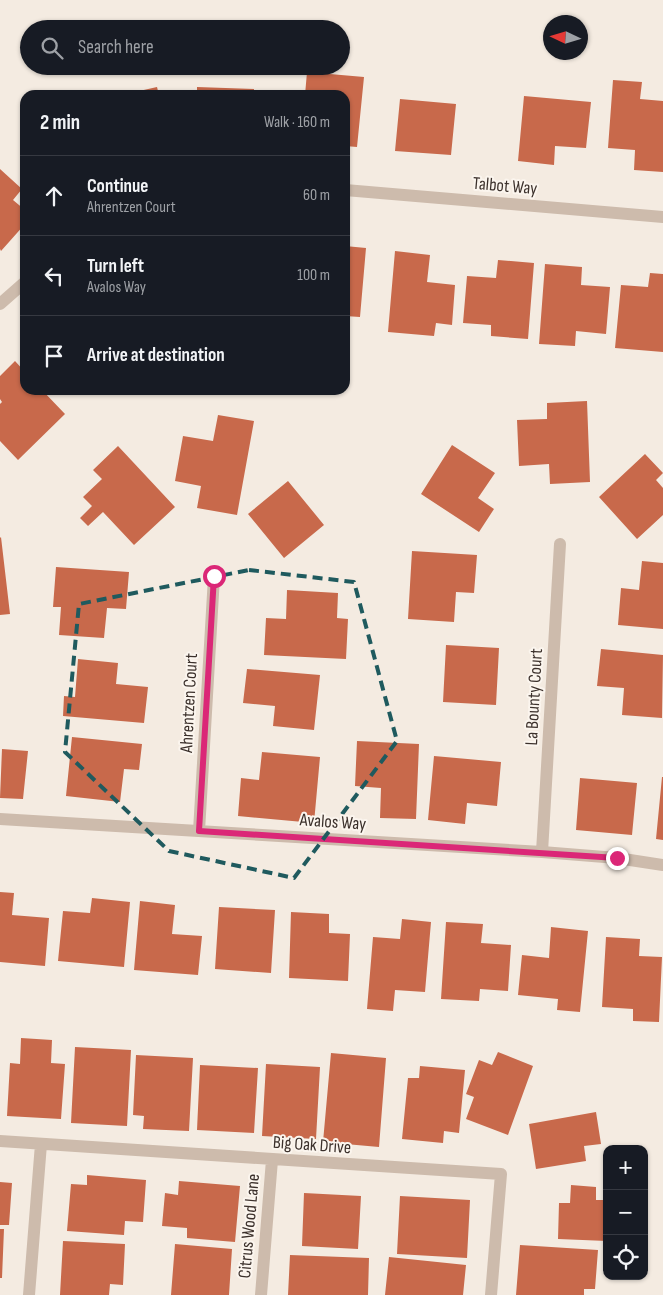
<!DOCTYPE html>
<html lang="en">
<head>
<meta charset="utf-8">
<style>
  body { margin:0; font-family:"Sofia Sans Condensed",sans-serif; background:#20242c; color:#f1f3f6 }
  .controls { position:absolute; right:15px; bottom:15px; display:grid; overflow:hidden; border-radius:10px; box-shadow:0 1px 4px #0004 }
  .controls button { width:45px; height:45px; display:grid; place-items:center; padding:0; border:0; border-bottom:1px solid #363941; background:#171b24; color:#f1f3f6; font:25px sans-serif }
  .compass { position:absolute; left:543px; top:15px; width:45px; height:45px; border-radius:50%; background:#171b24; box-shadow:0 1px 4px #0004; rotate:274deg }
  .stop { position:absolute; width:15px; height:15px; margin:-11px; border:4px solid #db2777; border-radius:50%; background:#fff }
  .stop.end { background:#db2777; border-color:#fff; box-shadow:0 1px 5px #0008 }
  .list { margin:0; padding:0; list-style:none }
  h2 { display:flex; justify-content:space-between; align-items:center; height:65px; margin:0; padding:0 20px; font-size:21px }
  h2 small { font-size:16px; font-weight:400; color:#9ea1a6 }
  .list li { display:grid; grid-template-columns:32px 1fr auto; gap:15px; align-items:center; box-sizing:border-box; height:80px; padding:0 20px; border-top:1px solid #363941 }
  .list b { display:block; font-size:19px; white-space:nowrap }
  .list p { margin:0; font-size:16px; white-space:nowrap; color:#9ea1a6 }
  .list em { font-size:16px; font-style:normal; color:#9ea1a6 }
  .icon { flex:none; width:28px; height:28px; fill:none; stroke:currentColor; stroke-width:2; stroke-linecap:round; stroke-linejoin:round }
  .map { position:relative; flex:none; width:663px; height:1295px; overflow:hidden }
  .search { position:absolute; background:#171b24; box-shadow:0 1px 4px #0004; left:20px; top:20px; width:330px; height:55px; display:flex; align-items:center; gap:12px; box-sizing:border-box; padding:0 18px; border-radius:28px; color:#9ea1a6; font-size:19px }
  .panel { position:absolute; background:#171b24; box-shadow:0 1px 4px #0004; left:20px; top:90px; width:330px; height:305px; border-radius:15px }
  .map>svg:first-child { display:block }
  .building { fill:#c8694b }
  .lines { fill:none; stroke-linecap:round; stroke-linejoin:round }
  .minor { stroke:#cdbbac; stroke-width:12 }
  .route { stroke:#db2777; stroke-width:6 }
  .marked { fill:none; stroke:#1f5a5e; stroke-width:4; stroke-dasharray:10 6; stroke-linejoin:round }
  .labels { text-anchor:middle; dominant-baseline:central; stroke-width:4; stroke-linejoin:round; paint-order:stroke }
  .street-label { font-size:18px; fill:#3b302b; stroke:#fbf5ee }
</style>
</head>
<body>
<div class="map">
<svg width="663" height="1295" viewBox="0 0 663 1295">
  <rect width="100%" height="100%" fill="#f4ebe1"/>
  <path class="building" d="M307,72L364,77L357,147L345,146V95H305Z
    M613,80L642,82L640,99L663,101V172L634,170L635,150L608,148Z
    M157,87L159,95H126V94Z
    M197,87L254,89V95H197Z
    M524,96L591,102L586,148L555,146L554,165L518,161Z
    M400,99L456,104L451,155L395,151Z
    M0,169L22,189L13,200L25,210V224L1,251L0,249Z
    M345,246L366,248L360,317L345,316Z
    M395,251L430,255L427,282L455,285L452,325L436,323L434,336L388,332Z
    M498,260L534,263L528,339L491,336V325L463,323L467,276L496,278Z
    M545,264L582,267L581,285L610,287L606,334L576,331L575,346L539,344Z
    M650,273L663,274V352L615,348L621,285L648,287Z
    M15,361L25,372V390H42L65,414L18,460L0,441V404L2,402L0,399V376Z
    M587,401L590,482L550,484L549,464L519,466L517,420L547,419V403Z
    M218,415L254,421L237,515L197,508L201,486L175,481L183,436L213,441Z
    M452,445L495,473L478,498L494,509L479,532L421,494Z
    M118,446L175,507L134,545L103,512L88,526L80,518L92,506L83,497L102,479L93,470Z
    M645,454L663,473L656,480L663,488V515L637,539L599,497Z
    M288,481L324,525L284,558L248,514Z
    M1,537L10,614L0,615V538Z
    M412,551L477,555L474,593L456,592L454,622L408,619Z
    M642,561L663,563V629L618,625L621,588L639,590Z
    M56,567L129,572L126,609L107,608L104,638L59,635L61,607H53Z
    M287,590L338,593L337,618L348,619L346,659L264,655L266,618L286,619Z
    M446,645L499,648L496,705L443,702Z
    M601,649L663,655L662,718L622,715L624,688L597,686Z
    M78,659L118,663L116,684L148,687L144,723L63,716L64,696L75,697Z
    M247,669L320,675L314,730L273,726L275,706L243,703Z
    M72,737L142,744L139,770L124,769L120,802L66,796Z
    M357,741L419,744L416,819L380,818L381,788L355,786Z
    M2,749L28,751L23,799L0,798Z
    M262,752L320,757L314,823L238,816L241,778L259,780Z
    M434,756L501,762L497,806L467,803L465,824L428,820Z
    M662,777H663V840L656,839Z
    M580,778L637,783L632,835L576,830Z
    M0,892L14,893L12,915L49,918L45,966L0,962Z
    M92,898L130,902L124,967L58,961L63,911L90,913Z
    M140,901L175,905L172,934L202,936L198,975L134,970Z
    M219,907L275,910L271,973L215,969Z
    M291,912L329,914V933L350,934L348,981L289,978Z
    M402,919L431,922L425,992L395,990L393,1011L367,1009L373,937L400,939Z
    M446,922L483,924L481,943L511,945L508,991L480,989L479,1001L441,999Z
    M551,927L588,931L580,1012L557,1010L558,999L518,995L522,955L549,958Z
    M606,937L640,939L639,956L662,957L659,1022L633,1021V1009L602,1007Z
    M21,1038L52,1040L51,1063L65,1064L61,1119L7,1116L10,1063L20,1064Z
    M75,1047L131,1050L127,1126L71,1123Z
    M498,1052L533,1066L508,1135L466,1119L474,1097L466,1094L479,1060L492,1065Z
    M331,1053L386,1058L379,1147L323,1142Z
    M136,1055L193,1058L189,1131L143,1129L144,1116L133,1115Z
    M266,1064L320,1067L316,1139L262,1136Z
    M200,1065L258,1068L254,1133L197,1130Z
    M420,1066L465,1070L459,1133L444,1131L443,1143L402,1139L408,1078H419Z
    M596,1112L601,1144L584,1146L586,1161L536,1169L529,1124Z
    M87,1175L146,1180L143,1222L125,1221L124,1235L67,1231L71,1184L87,1185Z
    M179,1181L240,1186L235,1242L187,1238V1228L162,1226L165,1193L178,1195Z
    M0,1182L12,1183L9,1225H0Z
    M571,1185L596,1187V1200H607V1241L558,1239L559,1203H570Z
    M304,1193L361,1196L358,1249L302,1246Z
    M400,1196L470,1200L467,1258L397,1254Z
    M0,1229H4L2,1278H0Z
    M63,1241L125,1244L123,1285L110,1284L109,1295H60Z
    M175,1244L232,1249L229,1295H171Z
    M520,1245L598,1250L595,1289H584V1295H516Z
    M290,1255L369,1258L368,1295H288Z
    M389,1257L466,1265L463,1295H385Z"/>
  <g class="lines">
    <path class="minor" d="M345,190L663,217
      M0,304L25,282
      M0,819L542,852L617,858L663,865
      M199,831L214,577
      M542,852L560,544
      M0,1141L501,1174L491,1295
      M29,1295L41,1144
      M261,1295L272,1160"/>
  </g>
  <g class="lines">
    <path class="route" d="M214,576L199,831L617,858"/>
  </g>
  <path class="marked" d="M249,570L354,582L397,741L294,878L169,851L65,752L79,604Z"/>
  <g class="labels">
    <g class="street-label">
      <text transform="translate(505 186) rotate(5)">Talbot Way</text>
      <text transform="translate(534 697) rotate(-87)">La Bounty Court</text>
      <text transform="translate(189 703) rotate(-87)">Ahrentzen Court</text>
      <text transform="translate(333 822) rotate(4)">Avalos Way</text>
      <text transform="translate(312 1145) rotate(4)">Big Oak Drive</text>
      <text transform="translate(249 1226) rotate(-85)">Citrus Wood Lane</text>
    </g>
  </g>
</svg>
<div class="controls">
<button>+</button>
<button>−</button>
<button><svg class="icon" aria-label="locate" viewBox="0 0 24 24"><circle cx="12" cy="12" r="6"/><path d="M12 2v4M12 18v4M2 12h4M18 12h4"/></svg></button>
</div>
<svg class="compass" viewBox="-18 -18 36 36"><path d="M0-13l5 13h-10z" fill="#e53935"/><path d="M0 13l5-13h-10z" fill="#9ea1a6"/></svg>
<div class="stop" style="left:214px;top:576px"></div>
<div class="stop end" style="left:617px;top:858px"></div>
<div class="search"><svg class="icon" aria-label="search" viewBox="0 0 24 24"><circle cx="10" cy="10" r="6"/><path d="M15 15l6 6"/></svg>Search here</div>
<section class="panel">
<h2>2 min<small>Walk · 160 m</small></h2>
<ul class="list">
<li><svg class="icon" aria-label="ahead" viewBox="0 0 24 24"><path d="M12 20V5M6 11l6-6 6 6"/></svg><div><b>Continue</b><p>Ahrentzen Court</p></div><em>60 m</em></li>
<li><svg class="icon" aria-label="left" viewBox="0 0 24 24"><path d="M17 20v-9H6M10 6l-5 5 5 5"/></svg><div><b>Turn left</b><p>Avalos Way</p></div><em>100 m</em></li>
<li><svg class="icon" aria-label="arrive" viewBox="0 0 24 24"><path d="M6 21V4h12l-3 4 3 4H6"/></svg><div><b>Arrive at destination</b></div></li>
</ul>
</section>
</div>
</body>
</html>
